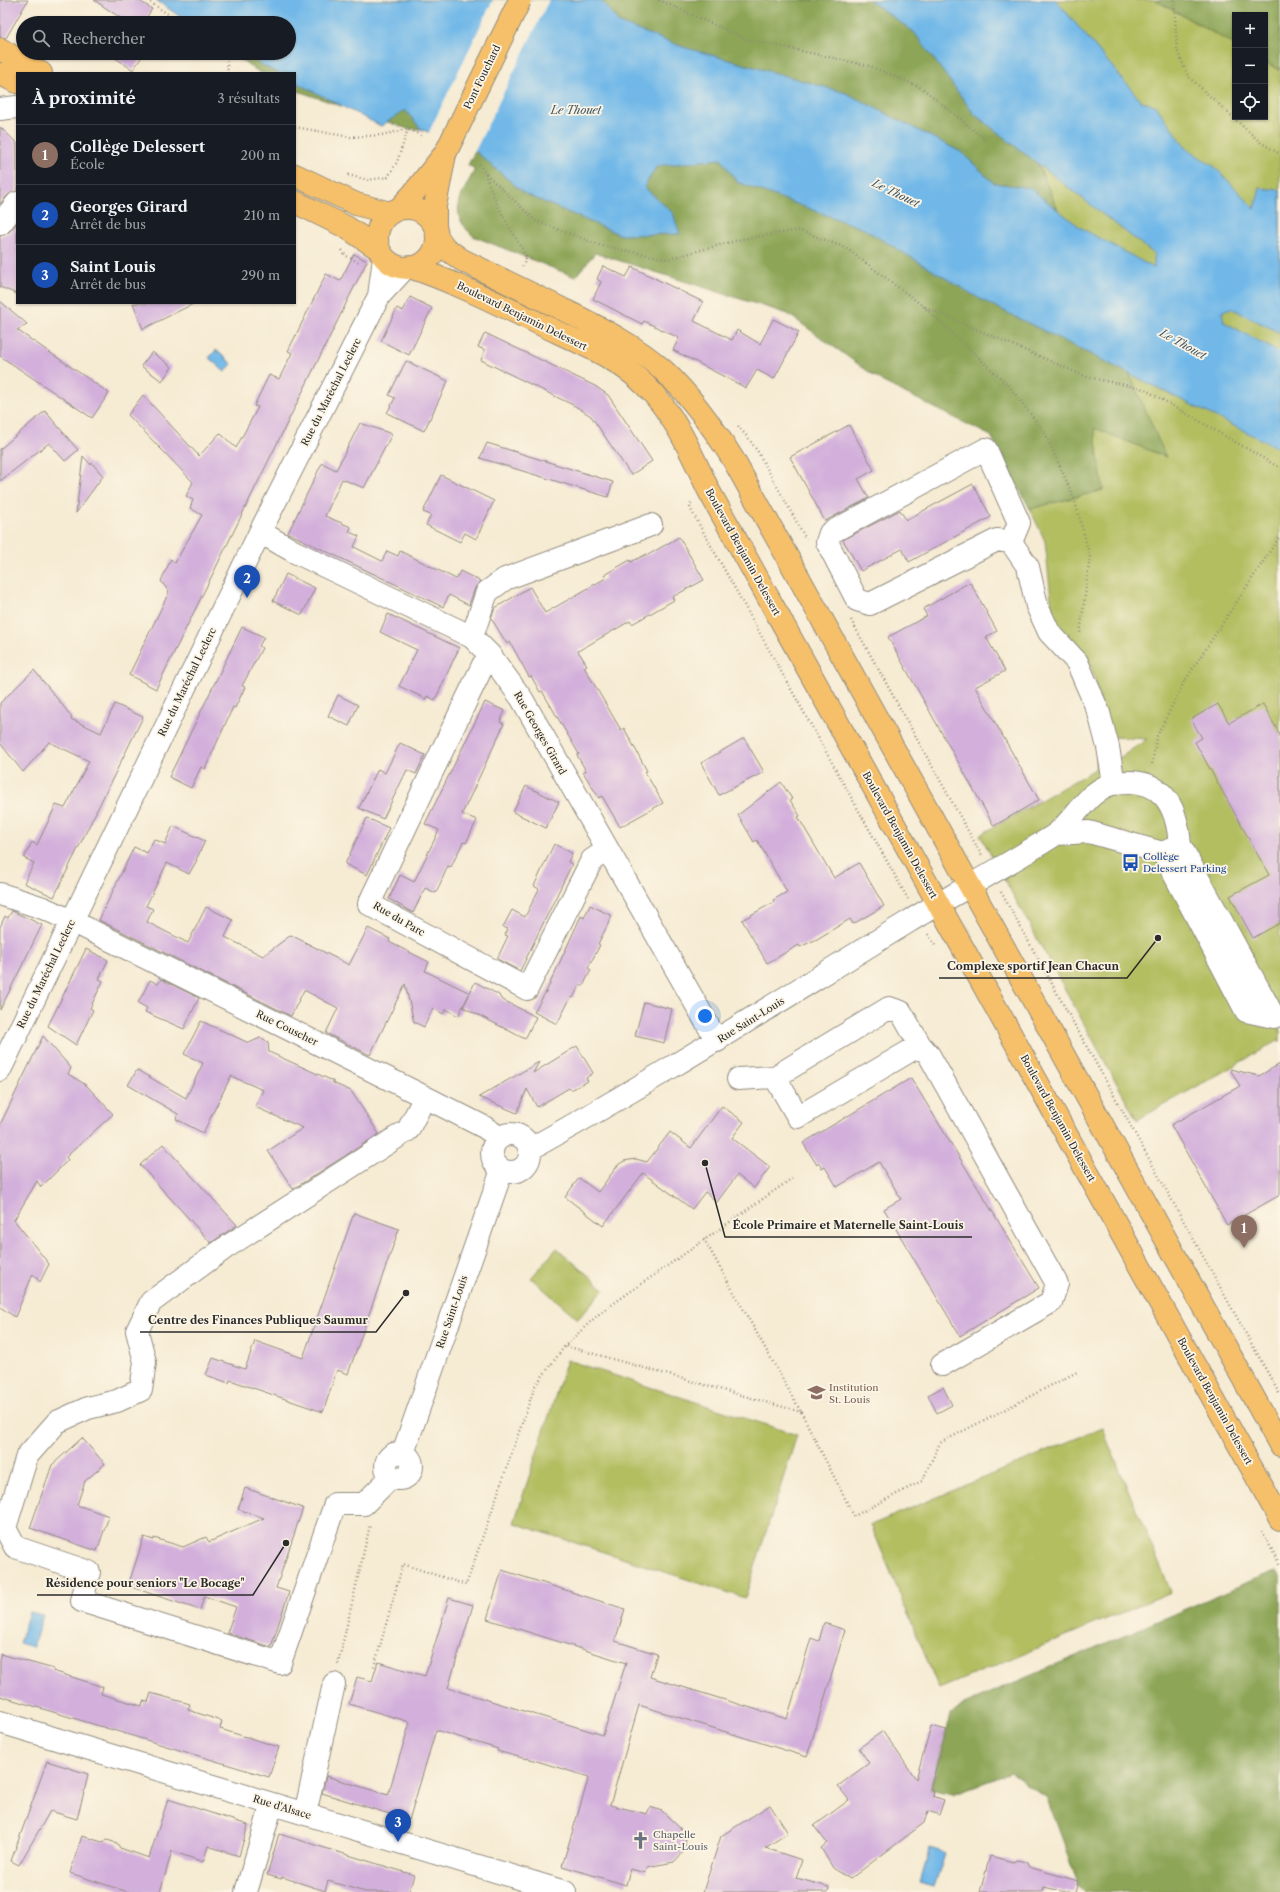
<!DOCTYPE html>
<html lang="fr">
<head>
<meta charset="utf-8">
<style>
  body { margin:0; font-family:"Libre Caslon Text",serif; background:#20242c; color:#f1f3f6 }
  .controls { position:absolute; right:12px; top:12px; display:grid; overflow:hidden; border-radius:0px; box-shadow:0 1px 3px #0004 }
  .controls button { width:36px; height:36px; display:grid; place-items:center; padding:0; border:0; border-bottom:1px solid #363941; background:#171b24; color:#f1f3f6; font:20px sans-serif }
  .you { position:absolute; left:705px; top:1016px; width:14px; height:14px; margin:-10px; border:3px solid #fff; border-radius:50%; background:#1a73e8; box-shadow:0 0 0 6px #1a73e833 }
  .badge { display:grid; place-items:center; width:26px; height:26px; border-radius:50%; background:#0b8043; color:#fff; font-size:13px; font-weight:700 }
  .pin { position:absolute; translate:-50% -33px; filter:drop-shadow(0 1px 2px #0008) }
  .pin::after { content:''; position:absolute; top:21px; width:14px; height:12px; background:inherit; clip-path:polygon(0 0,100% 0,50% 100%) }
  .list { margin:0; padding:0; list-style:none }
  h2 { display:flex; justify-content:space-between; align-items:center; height:52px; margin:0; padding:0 16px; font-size:17px }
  h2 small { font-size:13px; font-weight:400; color:#9ea1a6 }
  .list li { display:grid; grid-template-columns:26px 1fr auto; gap:12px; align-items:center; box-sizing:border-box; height:60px; padding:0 16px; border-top:1px solid #363941 }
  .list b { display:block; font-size:15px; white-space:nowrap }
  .list p { margin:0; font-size:13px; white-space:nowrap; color:#9ea1a6 }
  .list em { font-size:13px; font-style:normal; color:#9ea1a6 }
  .icon { flex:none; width:22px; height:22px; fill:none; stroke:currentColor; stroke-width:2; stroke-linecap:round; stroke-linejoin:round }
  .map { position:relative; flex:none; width:1280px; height:1892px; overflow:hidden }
  .search { position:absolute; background:#171b24; box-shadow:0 1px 3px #0004; left:16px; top:16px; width:280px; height:44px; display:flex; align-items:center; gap:10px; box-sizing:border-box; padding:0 14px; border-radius:22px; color:#9ea1a6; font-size:15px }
  .panel { position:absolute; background:#171b24; box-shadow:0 1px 3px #0004; left:16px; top:72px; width:280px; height:232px; border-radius:0px }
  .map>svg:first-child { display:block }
  .green { fill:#b2be60; stroke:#6e7446; fill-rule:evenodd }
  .forest { fill:#8da556; stroke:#5c6840 }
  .water { fill:#71b8e8; stroke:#4e728a }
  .pier { fill:#f6ebd3 }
  .building { fill:#d3b0db }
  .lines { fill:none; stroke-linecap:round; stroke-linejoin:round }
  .minor-casing { stroke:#908b7f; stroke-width:24 }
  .major-casing { stroke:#908b7f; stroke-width:24 }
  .path { stroke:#908b7f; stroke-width:2.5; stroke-dasharray:1 3; stroke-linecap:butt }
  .minor { stroke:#fff; stroke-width:22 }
  .major { stroke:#f6c06b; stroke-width:22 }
  .major-bridge-casing { stroke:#908b7f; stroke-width:24; stroke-linecap:butt }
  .major-bridge { stroke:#f6c06b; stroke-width:22 }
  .labels { text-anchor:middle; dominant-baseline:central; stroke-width:3.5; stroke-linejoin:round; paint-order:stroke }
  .street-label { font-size:10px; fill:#2b2b2b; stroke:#fcf5e5 }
  .transit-label { font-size:10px; fill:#164399; stroke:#fcf5e5; text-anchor:start }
  .education-label { font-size:10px; fill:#785e54; stroke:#fcf5e5; text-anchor:start }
  .worship-label { font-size:10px; fill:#5b616d; stroke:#fcf5e5; text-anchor:start }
  .water-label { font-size:11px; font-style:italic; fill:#405564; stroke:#fcf5e5 }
  .leader { fill:none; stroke:#2b2b2b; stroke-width:1.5 }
  .callout-dot { fill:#2b2b2b; stroke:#fcf5e5; stroke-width:1.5 }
  .callout-label { font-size:11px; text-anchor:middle; font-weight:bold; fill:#2b2b2b; stroke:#fcf5e5; stroke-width:3.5; stroke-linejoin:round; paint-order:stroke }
</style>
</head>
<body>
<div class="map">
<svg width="1280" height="1892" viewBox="0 0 1280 1892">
  <rect width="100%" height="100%" fill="#fcf5e5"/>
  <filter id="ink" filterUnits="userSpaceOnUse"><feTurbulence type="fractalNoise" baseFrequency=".025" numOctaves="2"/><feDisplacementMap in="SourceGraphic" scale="8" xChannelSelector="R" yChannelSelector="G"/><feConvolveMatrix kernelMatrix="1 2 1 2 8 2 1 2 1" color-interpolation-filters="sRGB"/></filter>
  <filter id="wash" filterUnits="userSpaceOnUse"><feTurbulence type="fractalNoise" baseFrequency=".012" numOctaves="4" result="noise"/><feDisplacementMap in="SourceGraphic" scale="16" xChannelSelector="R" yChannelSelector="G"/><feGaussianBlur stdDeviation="0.9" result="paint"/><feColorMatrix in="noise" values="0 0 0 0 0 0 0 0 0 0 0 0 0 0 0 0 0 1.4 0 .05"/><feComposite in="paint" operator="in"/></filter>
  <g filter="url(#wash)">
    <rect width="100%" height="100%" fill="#f6ebd3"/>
    <path class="green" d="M1042,0H1155L1235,45V117H1265V62L1280,71V1042L1278,1041L1137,1120L980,835L1095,769L1098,752L1096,723L1054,627L1045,541L1030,509L1103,490L1094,427L1165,457L1030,146ZM1055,629L1087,653L1101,702ZM1112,737L1147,739L1118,759Z
      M557,1248L604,1289L578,1319L531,1278Z
      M567,1360L797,1435L745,1598L514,1523Z
      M1102,1428L1171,1592L939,1689L871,1525Z"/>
    <path class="forest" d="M159,0H1042L1030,146L1166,457L1094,428L1103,490L1030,509L991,436L883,382L788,314L595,253L575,277L473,236C446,211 462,196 475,169L468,165L475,151L422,129H408L295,90V73H260L232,53H289V23Z
      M1155,0H1280V70L1265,62V15H1235V45Z
      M1276,1570L1280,1577V1892H1085L1081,1889L1047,1798L1011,1773L952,1794L930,1789L951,1715L964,1704Z"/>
    <path class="water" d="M156,0H601L619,23L683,47L846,93L961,152L994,183L1030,188L1081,228L1154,268V254L974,114L914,32L869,0H1056L1141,101L1156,106L1187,149L1215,167L1255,209L1260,188L1280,190V333L1231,308L1222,312L1224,322L1280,353V449L980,299L864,229L737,182L721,159L657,166L644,187L673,213L680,234L621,235L525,194L475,151L421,129L405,110L381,126L295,82V73H278L239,53H289V23H189Z
      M216,350L232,364L225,372L209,358Z
      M29,1612L43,1615L33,1647L19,1643Z
      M930,1848L945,1853L934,1887L920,1883Z"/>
    <path class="pier" d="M493,0H549L474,153L428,134Z"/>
    <g id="blocks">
      <path class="building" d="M0,0H28L6,38L0,37Z
        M94,0H138L152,9L143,23H128Z
        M108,53H141L143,55L133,70Z
        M0,127L17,143V191L8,195L0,204Z
        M17,223V294L0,287V236L9,232Z
        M354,254L367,261L156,689L129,675L169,592L161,581L171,559L175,563L202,515L190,508L193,500L186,496L193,482L128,415L143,395L199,456L220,433L236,448L258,407L254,406L269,375L279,379L292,353L288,351L326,274L340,281Z
        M603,266L626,277L632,267L703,302L694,321L732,340L737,330L760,344L773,319L799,332L774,379L757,370L746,388L673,350L679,338L644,321L642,324L593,299L601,282L597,279Z
        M410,297L432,308L409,355L381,341L397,308L403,311Z
        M0,301L27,324L17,330L109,393L92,418L0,356Z
        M133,303H195L143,329Z
        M485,333L595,386L608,395L652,461L631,475L591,416L575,406L481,360L485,350L478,347Z
        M152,352L172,367L162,381L141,366Z
        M406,361L448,381L424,431L387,413L395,398L389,395Z
        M45,411L78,450L65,461L49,443L0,481V449Z
        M360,423L392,434L364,488L342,479L325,516L351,527L349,532L359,536L354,547L382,561L387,551L398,556L400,551L456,579L460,571L480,581L475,588L469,605L449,595L443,607L288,533L322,463L336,470Z
        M849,425L874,470L858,479L869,498L825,521L790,457Z
        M487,443L613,482L608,497L480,458Z
        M83,456L91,465L92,463L103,476L76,513Z
        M441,475L494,501L476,539L465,533L460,542L426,525L431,515L423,512Z
        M973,484L991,517L909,562L902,549L861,571L843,540L900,510L906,520Z
        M679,537L704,580L672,597L674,600L648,615L632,624L630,621L578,651L587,665L584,667L621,730L624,728L638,754L647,771L645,772L663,803L620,827L602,796L599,798L583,772L586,771L577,755L579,754L542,691L540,692L531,676L529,677L510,642L507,644L491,618L495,608L530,587L545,613L606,578L604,575L630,560L631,562L647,554L648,555Z
        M286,574L315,588L302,615L273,601Z
        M970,582L997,631L986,637L1005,671L975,687L1039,800L994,826L888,637L927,616L923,609Z
        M388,614L459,648L435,700L427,696L426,699L399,686L417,650L380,632Z
        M242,627L264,637L259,646L262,648L242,686L245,687L235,708L233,707L205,769L201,767L191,788L169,777Z
        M34,670L72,717L71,719L101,733L115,704L143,717L54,897L24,883L34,863L24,858L32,842L37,845L56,805L65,808L89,761L49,742L23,772L0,743V703Z
        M338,695L358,705L349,726L328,716Z
        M485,702L505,711L500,722L504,724L462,814L477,820L466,843L463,842L451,867L448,866L436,893L425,888L413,913L389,899L400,875L414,882L439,830L425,824Z
        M1218,704L1229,723L1263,704L1280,735V923L1253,938L1230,896L1269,875L1195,742L1202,738L1191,719Z
        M744,738L764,772L719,795L701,763Z
        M400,743L425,755L416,774L407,770L383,819L359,808L378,769L385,773Z
        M781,782L792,799L790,800L800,816L798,817L834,878L859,863L884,906L853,924L850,919L817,939L800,947L799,945L767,963L742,920L774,902L773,900L787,892L757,840L754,842L738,815Z
        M526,786L559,802L546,828L513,812Z
        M367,818L389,828L367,875L345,864Z
        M173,826L205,841L196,860H197L189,874L167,863L146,906L153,909L147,922L188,943L206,907L233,920L225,937L263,956L291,935L349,965L368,928L390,939L389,942L429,962L425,971L470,993L458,1016L446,1009L443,1014L433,1008L424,1027L414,1022L405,984L370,1055L326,1033L338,1008L304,990L291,1016L99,920L134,847L147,853L154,839L165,844Z
        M554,844L572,853L568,862L572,864L520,971L497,959L508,936L505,935L508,929L503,927L512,910L525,917L539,889L534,886Z
        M590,905L612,916L598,944L600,945L588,968L591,970L583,986L580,984L573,998L571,997L557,1024L534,1012L547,990L581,916L584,918Z
        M12,911L42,925L0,1010V927L5,916L8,918Z
        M86,949L108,960L99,979L103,981L90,1008L93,1010L76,1045L48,1026Z
        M161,979L199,998L184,1029L145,1012L147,1008L138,1003L150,980L158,984Z
        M475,982L499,995L501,999L536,1017L525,1039L463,1007Z
        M644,1002L672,1009L664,1043L635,1036Z
        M201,1021L249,1043L260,1038L264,1039L268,1043L269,1052L333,1081V1083L351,1091L379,1134L293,1189L268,1151L303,1128L255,1107L263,1090L231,1076L203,1133L176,1119L178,1114L128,1085L137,1070L186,1098L203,1063L184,1054Z
        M43,1036L71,1068L68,1074L86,1085L113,1114L66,1157L68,1160L41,1187L37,1181L14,1220L49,1264L40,1282L33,1274L15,1317L0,1307V1125Z
        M577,1046L593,1073L586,1078L588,1081L571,1090L569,1088L537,1107L527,1089L517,1113L479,1097L539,1062L533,1073Z
        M1280,1064V1195L1227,1225L1171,1125L1240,1086L1230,1069L1259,1076Z
        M911,1078L1039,1288L960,1336L884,1209L901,1199L879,1162L837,1187L825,1167L822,1169L819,1163L817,1165L803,1143Z
        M722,1106L744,1122L732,1138L770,1167L754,1188L737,1175L717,1202L705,1192L692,1209L643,1173L603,1226L565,1197L579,1178L598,1192L618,1165L624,1161L636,1159L647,1162L670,1132L691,1148Z
        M163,1144L168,1150L237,1225L211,1243L140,1165Z
        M354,1213L399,1229L348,1374L337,1370L323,1412L230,1380L229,1383L206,1375L213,1358L245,1369L255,1341L303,1358Z
        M943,1387L952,1405L937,1413L928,1395Z
        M82,1438L105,1464L85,1481L77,1505L109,1516L97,1551L30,1528L52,1465Z
        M245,1488L303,1508L276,1588L289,1592L271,1647L227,1633L236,1607L204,1596L200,1610L128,1586L144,1537L154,1540V1538L183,1547L206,1537L209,1542L264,1518L238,1509Z
        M502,1570L625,1609L615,1641L657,1654L650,1677L787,1719L811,1638L819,1641L824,1623L845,1630L807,1757L639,1705L610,1805L647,1814L650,1807L662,1811L686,1834L685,1850L674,1862L647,1867L646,1873L630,1869L626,1885L562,1866L589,1777L527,1758L526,1759L497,1751L498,1749L436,1730L409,1820L322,1793L326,1776L388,1795L410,1722L349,1704L357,1677L372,1681L378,1662L425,1676L449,1598L473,1605L448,1688L603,1735L626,1663L487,1619Z
        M0,1654L54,1669L53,1671L103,1687L101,1694L142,1706L143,1701L148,1702L151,1693L190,1704L188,1710L222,1721L220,1729L279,1747L269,1777L0,1696Z
        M931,1726L947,1730L930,1789L934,1790L933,1796L944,1800L939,1815L928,1811L924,1823L850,1879L833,1868L821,1848L827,1843L814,1826L849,1800L838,1786L869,1763L859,1748L883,1731L916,1779Z
        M47,1761L88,1774L85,1788L77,1819L50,1811L19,1865L11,1861Z
        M168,1799L248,1825L239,1856L208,1846L203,1862L172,1851L160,1892H128L70,1873L82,1836L102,1842L107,1840L117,1843L120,1848L149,1858Z
        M770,1805L788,1833L765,1848L802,1860L796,1878L829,1887L828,1892H703L721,1836Z
        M279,1834L414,1875L409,1892H365L328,1881L325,1891L282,1877V1879L267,1875Z
        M990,1856L1013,1862L1017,1860L1026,1862L1029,1867L1078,1881L1075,1892H1066L1044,1887L1043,1892H980Z"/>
    </g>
  </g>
  <g filter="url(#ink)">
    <use href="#blocks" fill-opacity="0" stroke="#908b7f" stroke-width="1"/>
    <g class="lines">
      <defs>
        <path id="minor" d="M0,109L17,107
          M0,224L17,203
          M379,296L405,268
          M260,532L295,552L472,637L490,655L522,699L717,1041
          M1011,542L1019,523L986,449L830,533L827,542L857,600L870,604L997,540L1011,542L1028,567L1037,606L1049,632L1077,662L1099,713L1108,747L1114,784
          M472,637L487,592L505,579L651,525
          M490,655L483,665L369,904L527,989L592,860L607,850
          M1163,853L1246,1011L1274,1017L1180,845
          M0,894L43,908L72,921L425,1097L484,1127L500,1138
          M0,1070L260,532L379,296L384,258
          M775,1077L798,1117L920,1045
          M738,1079L775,1077L889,1008L901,1012L920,1045L929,1055L1057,1284L1051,1302L942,1365
          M492 1153a19 19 0 1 1 38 0a19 19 0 1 1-38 0Z
          M530,1149C659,1078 782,999 908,922C949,897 991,874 1032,849C1040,844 1049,839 1056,834C1076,818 1089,788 1116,783C1162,776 1177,805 1180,845L1163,853L1089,832L1056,834
          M386 1466a13 13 0 1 1 26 0a13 13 0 1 1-26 0Z
          M403,1453L502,1170
          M391,1477L364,1504H335L280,1663L82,1601L89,1572L15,1547L5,1528L27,1456L57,1422L88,1408L117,1401L141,1390L145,1362L137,1331L151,1302L225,1248L408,1130L425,1097
          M0,1722L565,1892
          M305,1814L334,1684
          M246,1892L272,1804"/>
        <path id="major" d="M0,49L41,73
          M0,74L17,82
          M295,175L356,204L390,213
          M295,202L346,227L379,249
          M377 238a30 30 0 1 1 60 0a30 30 0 1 1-60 0Z
          M399,209L412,195L443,156
          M435,226V206L445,154
          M437,237L445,248L462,260C495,276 527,292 560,308C596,326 634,344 664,371C692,397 713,427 733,459L1280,1445
          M410,267C455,282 496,303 538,323C575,341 616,356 645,385C675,414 692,455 709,491L1280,1519"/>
      </defs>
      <use href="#minor" class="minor-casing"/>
      <use href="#major" class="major-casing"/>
      <path class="path" d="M147,0L181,23
        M659,0L746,39L870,66L922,88L986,140
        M1174,0L1177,50L1188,76L1260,142L1280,154
        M226,53L228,73
        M295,127L350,137L382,135L408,129L421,135
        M479,164L485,173L536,221L599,245L668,259L742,239L799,230L846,248L923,306L1009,386L1045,433L1074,498L1090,556L1080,634
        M485,173C494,204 511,230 527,257L522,267
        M348,175L368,180L388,177L397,162L408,129
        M342,250L345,255L358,262
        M925,307L1087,377L1144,389L1280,468
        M738,426L749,439L758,452L806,539
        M691,503L690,508L908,899
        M851,620L982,856
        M1152,764L1157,736L1184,682L1280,536
        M1001,892L1280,1395
        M928,934L936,947
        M704,1239L801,1412
        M566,1346L801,1412L854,1516L922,1481L940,1443L1077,1372
        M1262,1531L1280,1565
        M338,1664L370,1525
        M374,1667L403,1564L466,1585L535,1386L565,1346L600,1313L794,1177"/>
      <use href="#minor" class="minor"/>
      <use href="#major" class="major"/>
      <defs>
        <path id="major-bridge" d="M445,154L520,0"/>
      </defs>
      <use href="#major-bridge" class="major-bridge-casing"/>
      <use href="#major-bridge" class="major-bridge"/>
    </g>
  </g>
  <defs>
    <symbol id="bus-bare" viewBox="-9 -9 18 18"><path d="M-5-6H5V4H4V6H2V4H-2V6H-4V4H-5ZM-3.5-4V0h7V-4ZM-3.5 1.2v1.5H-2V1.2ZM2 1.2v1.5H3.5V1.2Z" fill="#1a4fb4" stroke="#fcf5e5" stroke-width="2.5" paint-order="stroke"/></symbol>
    <symbol id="school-bare" viewBox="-9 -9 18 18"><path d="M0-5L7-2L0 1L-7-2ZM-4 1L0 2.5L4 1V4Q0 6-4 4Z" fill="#8d6e63" stroke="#fcf5e5" stroke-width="2.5" paint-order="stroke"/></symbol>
    <symbol id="church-bare" viewBox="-9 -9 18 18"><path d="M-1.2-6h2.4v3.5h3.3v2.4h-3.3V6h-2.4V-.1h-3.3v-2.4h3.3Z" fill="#6b7280" stroke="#fcf5e5" stroke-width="2.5" paint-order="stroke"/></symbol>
  </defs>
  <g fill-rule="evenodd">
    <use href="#bus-bare" x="1118" y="850" width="25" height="25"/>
    <use href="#school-bare" x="804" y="1380" width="25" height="25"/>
    <use href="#church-bare" x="628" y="1828" width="25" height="25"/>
  </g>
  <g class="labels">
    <g class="street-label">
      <text transform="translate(482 77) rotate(-64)">Pont Fouchard</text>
      <text transform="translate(522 316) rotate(26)">Boulevard Benjamin Delessert</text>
      <text transform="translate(331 392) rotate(-63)">Rue du Maréchal Leclerc</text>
      <text transform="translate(743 552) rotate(61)">Boulevard Benjamin Delessert</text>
      <text transform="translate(187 682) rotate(-64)">Rue du Maréchal Leclerc</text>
      <text transform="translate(540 733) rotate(60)">Rue Georges Girard</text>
      <text transform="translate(900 835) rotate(61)">Boulevard Benjamin Delessert</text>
      <text transform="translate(399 919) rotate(30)">Rue du Parc</text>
      <text transform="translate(46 974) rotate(-64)">Rue du Maréchal Leclerc</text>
      <text transform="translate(751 1020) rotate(-32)">Rue Saint-Louis</text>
      <text transform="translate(287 1028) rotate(26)">Rue Couscher</text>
      <text transform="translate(1058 1118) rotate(61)">Boulevard Benjamin Delessert</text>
      <text transform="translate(452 1312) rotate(-71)">Rue Saint-Louis</text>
      <text transform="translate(1215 1401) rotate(61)">Boulevard Benjamin Delessert</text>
      <text transform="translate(282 1807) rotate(17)">Rue d'Alsace</text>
    </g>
    <g class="transit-label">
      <text x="1143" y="856">Collège<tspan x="1143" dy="12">Delessert Parking</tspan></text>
    </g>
    <g class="education-label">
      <text x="829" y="1387">Institution<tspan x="829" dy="12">St. Louis</tspan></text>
    </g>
    <g class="worship-label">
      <text x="653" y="1834">Chapelle<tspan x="653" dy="12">Saint-Louis</tspan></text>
    </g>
    <g class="water-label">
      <text x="576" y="110">Le Thouet</text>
      <text transform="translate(896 193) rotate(26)">Le Thouet</text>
      <text transform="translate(1183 344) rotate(29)">Le Thouet</text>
    </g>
  </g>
  <path class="leader" d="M1158 938L1127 978H939M705 1163L725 1237H972M406 1293L376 1332H140M286 1543L253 1595H37"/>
  <g class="callout-dot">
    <circle cx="1158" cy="938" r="4"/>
    <circle cx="705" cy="1163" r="4"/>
    <circle cx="406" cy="1293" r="4"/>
    <circle cx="286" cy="1543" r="4"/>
  </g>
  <g class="callout-label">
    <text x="1033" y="970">Complexe sportif Jean Chacun</text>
    <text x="848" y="1229">École Primaire et Maternelle Saint-Louis</text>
    <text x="258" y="1324">Centre des Finances Publiques Saumur</text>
    <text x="145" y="1587">Résidence pour seniors "Le Bocage"</text>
  </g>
</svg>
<div class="controls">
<button>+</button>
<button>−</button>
<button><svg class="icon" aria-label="locate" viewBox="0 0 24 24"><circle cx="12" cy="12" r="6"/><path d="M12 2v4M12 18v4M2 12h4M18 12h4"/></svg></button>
</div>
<div class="you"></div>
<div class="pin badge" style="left:1244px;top:1248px;background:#8d6e63">1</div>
<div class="pin badge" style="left:247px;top:598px;background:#1a4fb4">2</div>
<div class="pin badge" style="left:398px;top:1842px;background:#1a4fb4">3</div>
<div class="search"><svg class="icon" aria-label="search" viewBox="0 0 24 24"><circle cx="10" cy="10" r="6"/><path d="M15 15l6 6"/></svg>Rechercher</div>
<section class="panel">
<h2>À proximité<small>3 résultats</small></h2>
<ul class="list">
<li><span class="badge" style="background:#8d6e63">1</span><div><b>Collège Delessert</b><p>École</p></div><em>200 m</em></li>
<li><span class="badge" style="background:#1a4fb4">2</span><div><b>Georges Girard</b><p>Arrêt de bus</p></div><em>210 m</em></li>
<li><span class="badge" style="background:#1a4fb4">3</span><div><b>Saint Louis</b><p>Arrêt de bus</p></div><em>290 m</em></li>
</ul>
</section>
</div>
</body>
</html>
